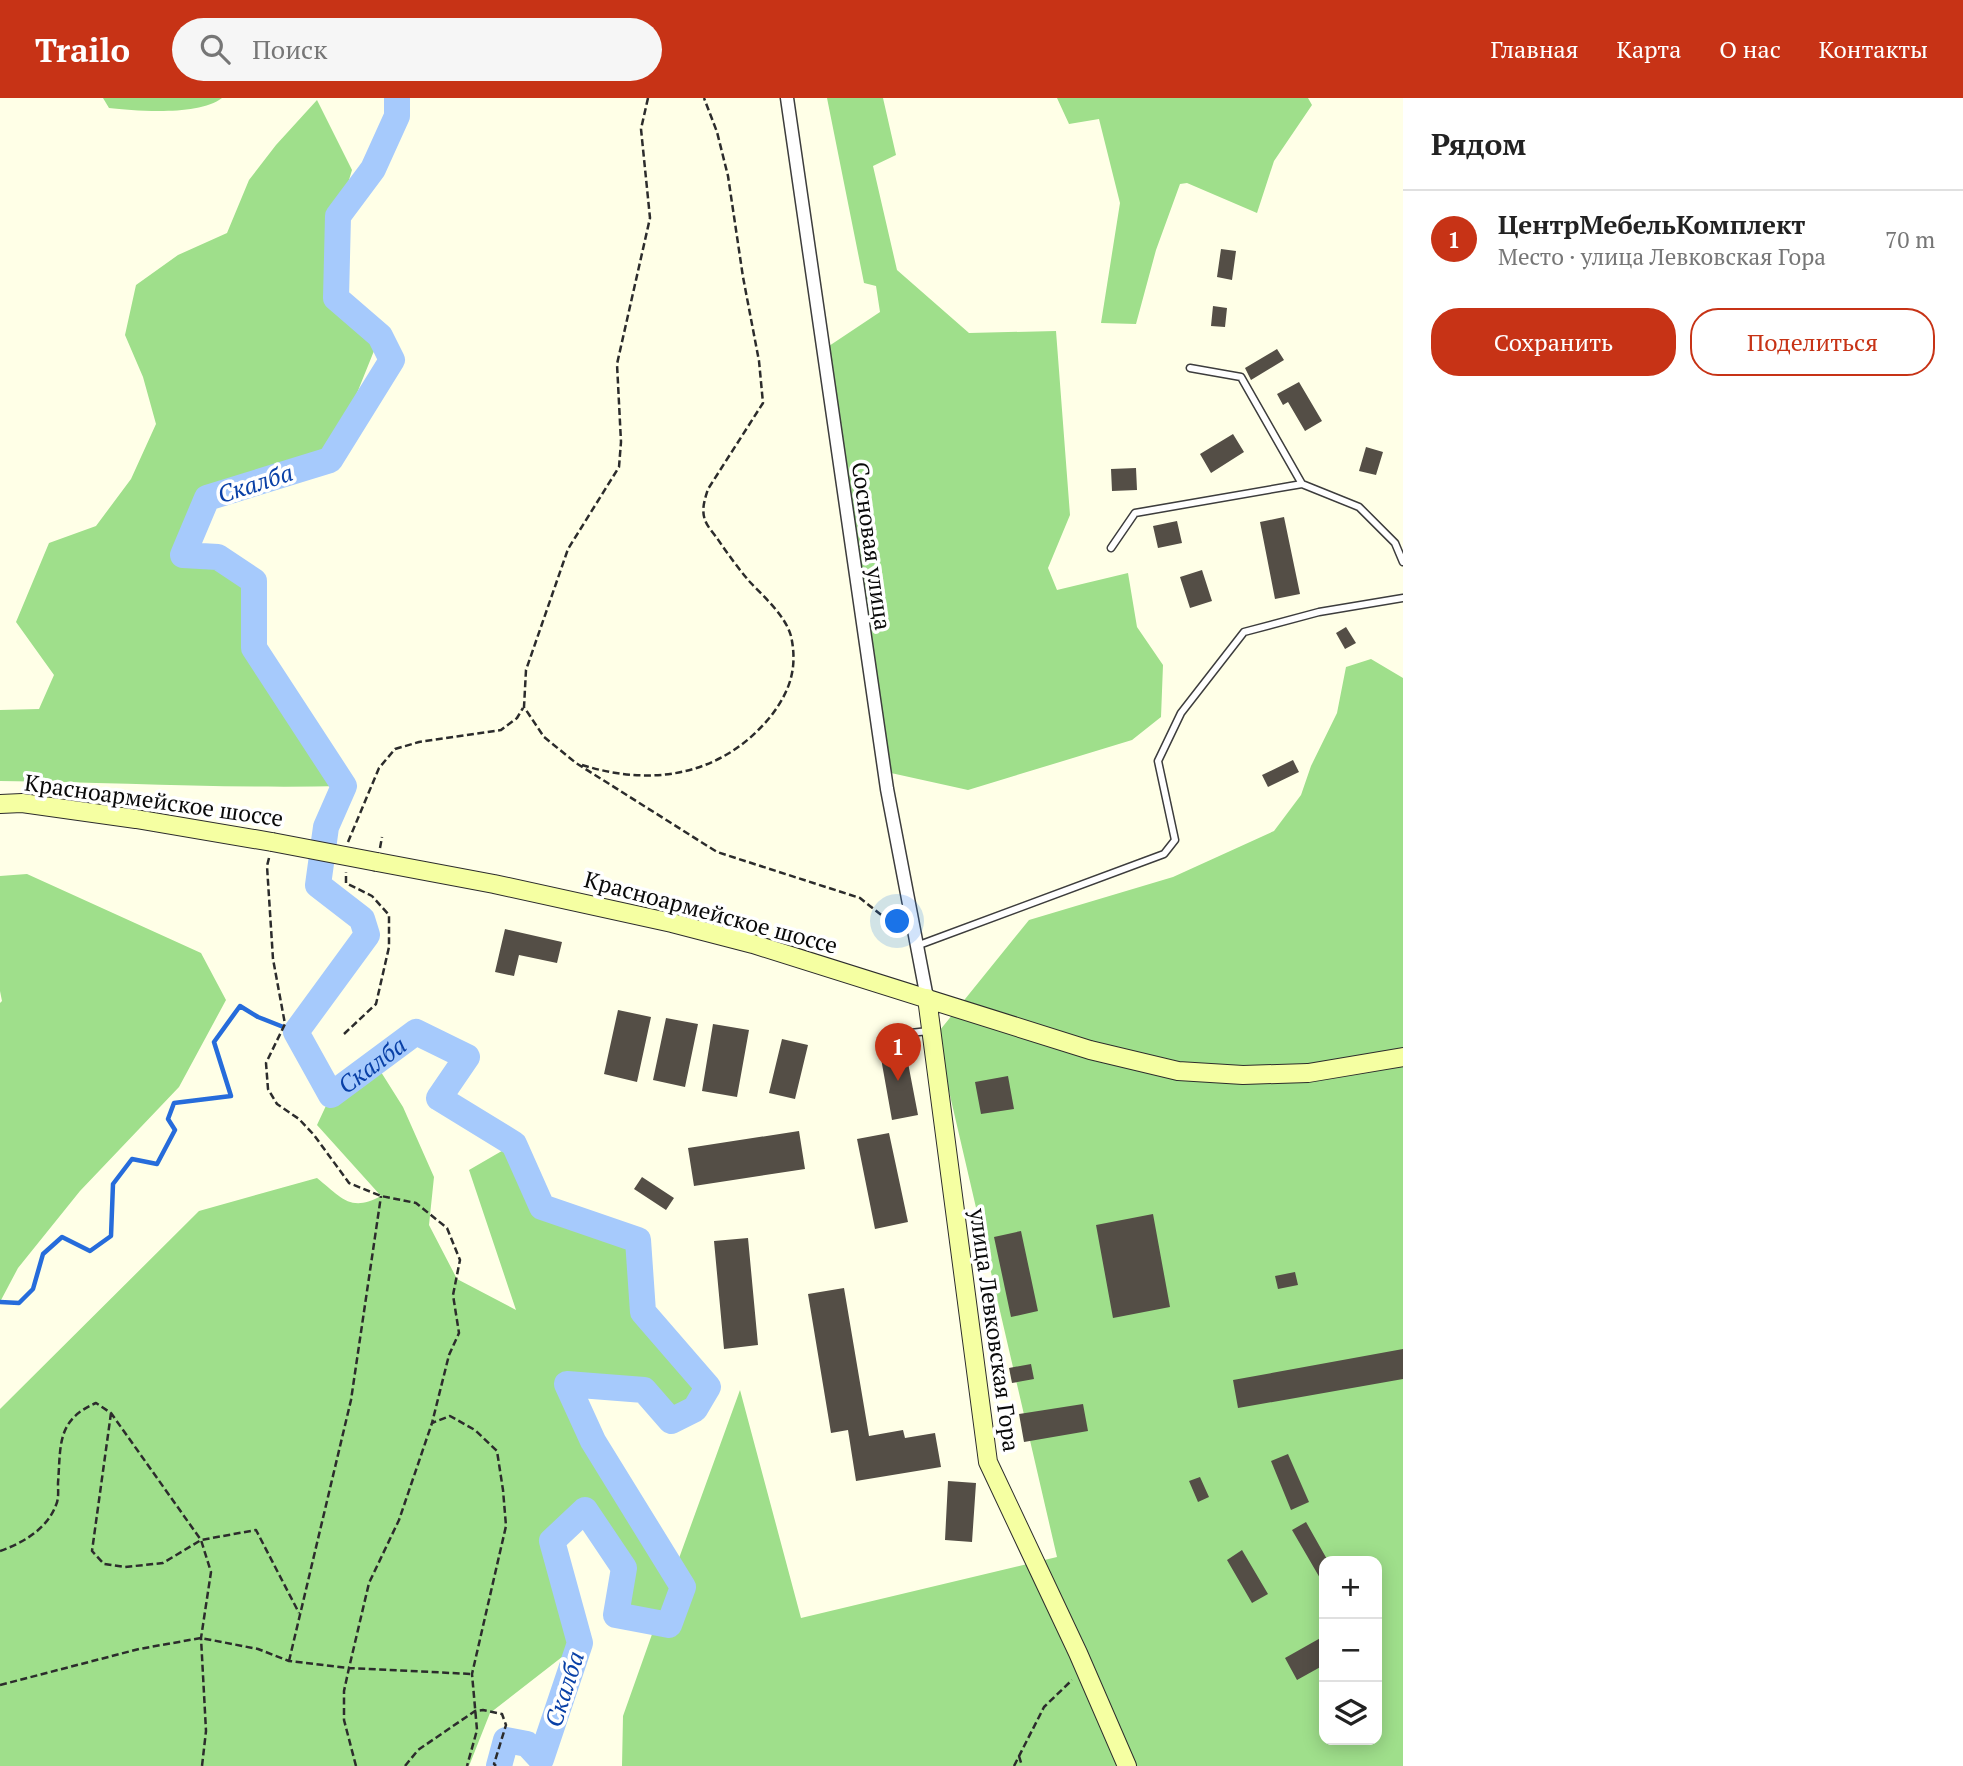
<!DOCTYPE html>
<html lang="ru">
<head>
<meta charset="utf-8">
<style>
  body { margin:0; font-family:"PT Serif",serif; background:#f6f6f6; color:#222 }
  .controls { position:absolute; right:21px; bottom:21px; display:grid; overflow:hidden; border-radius:14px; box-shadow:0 4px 18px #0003 }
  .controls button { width:63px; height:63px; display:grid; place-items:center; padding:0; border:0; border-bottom:2px solid #e0e0e0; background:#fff; color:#222; font:35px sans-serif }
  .you { position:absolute; left:898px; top:824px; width:24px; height:24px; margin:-18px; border:5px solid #fff; border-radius:50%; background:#1a73e8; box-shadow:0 0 0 10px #1a73e833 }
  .badge { display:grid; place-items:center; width:46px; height:46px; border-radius:50%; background:#c73316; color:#fff; font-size:23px; font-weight:700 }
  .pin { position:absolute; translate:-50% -58px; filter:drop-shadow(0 2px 4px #0008) }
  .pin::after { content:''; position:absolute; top:37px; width:24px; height:21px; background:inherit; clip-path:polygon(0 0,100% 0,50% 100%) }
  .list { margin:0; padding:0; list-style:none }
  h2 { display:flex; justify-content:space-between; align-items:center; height:91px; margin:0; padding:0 28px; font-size:30px }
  h2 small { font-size:23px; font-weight:400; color:#767676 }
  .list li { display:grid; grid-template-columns:46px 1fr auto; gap:21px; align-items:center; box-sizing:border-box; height:98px; padding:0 28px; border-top:2px solid #e0e0e0 }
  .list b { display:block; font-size:26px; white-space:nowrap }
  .list p { margin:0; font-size:23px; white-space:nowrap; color:#767676 }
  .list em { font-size:23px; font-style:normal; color:#767676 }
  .actions { display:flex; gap:14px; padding:21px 28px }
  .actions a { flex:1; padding:16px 0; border:2px solid #c73316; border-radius:28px; text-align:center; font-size:24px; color:#c73316 }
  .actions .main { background:#c73316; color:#fff }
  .icon { flex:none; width:38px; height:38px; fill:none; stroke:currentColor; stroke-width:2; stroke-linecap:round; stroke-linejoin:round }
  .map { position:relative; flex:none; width:1403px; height:1668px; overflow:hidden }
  header { display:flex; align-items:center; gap:42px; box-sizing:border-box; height:98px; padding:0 35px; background:#c73316; color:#fff }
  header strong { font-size:33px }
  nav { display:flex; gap:38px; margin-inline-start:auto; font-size:24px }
  .search { width:490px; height:63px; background:#f6f6f6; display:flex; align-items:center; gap:18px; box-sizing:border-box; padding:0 24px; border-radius:38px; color:#767676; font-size:26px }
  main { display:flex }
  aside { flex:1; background:#fff }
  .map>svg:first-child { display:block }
  .forest { fill:#9fdf8b; fill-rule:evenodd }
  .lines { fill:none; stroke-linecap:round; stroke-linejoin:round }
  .stream { stroke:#266cdb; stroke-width:4.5 }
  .river { stroke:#a6cafc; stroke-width:26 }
  .building { fill:#544e46 }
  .lane-casing { stroke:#3d3d3d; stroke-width:9 }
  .street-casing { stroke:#3d3d3d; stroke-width:15 }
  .secondary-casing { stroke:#2c2c2c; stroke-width:20 }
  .path { stroke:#2c2c2c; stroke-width:2.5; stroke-dasharray:7 3.5; stroke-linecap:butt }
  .lane { stroke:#fff; stroke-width:6 }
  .street { stroke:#fff; stroke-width:12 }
  .secondary { stroke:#f5ffa2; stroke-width:18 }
  .secondary-bridge-casing { stroke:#2c2c2c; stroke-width:20; stroke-linecap:butt }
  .secondary-bridge { stroke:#f5ffa2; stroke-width:18 }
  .labels { text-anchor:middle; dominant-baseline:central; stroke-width:7; stroke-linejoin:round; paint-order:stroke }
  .street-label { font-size:23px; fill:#0a0a0a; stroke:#fff }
  .water-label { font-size:24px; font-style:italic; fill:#0940a7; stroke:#fff }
</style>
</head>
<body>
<header>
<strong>Trailo</strong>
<div class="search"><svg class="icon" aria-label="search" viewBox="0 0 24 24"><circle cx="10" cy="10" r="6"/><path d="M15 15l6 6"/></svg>Поиск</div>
<nav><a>Главная</a><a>Карта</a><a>О нас</a><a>Контакты</a></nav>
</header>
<main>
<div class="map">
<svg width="1403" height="1668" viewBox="0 0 1403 1668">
  <rect width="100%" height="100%" fill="#ffffe7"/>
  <path class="forest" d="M103,0H222C199,18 137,13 109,10Z
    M827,0H883L896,57L873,68L897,172L969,235L1056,233L1070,417L1048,470L1057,492L1128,475L1137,529L1163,567L1161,619L1132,642L968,692L891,675L829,248L880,214L876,188L864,185Z
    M1057,0H1308L1312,7L1274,63L1257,115L1187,85L1180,86L1156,152L1136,226L1101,225L1120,105L1099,21L1069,26Z
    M317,2L352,72L338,118L336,200L380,238L330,362L207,400L184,456L218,459L254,483V550L344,688C229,691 115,684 0,683V612L39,611L54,577L16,524L49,445L96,428L131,381L156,326L143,279L125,237L136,187L178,157L227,135L249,82L276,47Z
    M1371,561L1403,580V1668H622L623,1618L656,1525L616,1517L624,1470L584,1413L552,1443L580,1545L490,1615L469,1668H0V1311L199,1113L317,1080C341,1099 350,1115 381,1098L317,1027L331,997L381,974L403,1009L434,1079L429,1127L457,1181L516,1212L469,1072L514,1046L542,1109L638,1142L643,1214L708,1289L695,1311L671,1323L643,1292L567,1286L593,1343L674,1474L740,1292L801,1520L1057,1459L936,937L1029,822L1173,779L1274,733L1301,697L1311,668L1337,615L1346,569ZM1324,1463H1377V1642H1324Z
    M27,776L201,855L226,902L179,989L80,1093L18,1170L0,1204V905L2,903L0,893V778Z"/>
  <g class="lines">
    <path class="stream" d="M0,1204L19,1205L33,1191L43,1156L62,1139L90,1153L111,1138L113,1086L132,1061L157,1066L175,1032L168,1021L174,1005L231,998L214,944L240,908L258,919L296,934"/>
    <path class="river" id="s1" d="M397,0V18L373,71L338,118L336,200L380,238L392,262L330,362L207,400L183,457L218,459L254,483V550L344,688L326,729L318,787L362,821L367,837L296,934L331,997L416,934L467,959L439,1000L514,1046L542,1109L638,1142L643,1214L708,1289L695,1311L671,1323L644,1292L567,1286L593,1343L683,1489L669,1527L616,1517L624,1470L585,1412L552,1443L580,1545L541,1661L527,1646L506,1642L499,1668"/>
  </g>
  <path class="building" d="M1221,151L1236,153L1232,182L1217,179Z
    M1213,208L1227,210L1225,229L1211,228Z
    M1277,251L1284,262L1251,282L1245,270Z
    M1299,284L1322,323L1305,333L1288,304L1283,307L1277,296Z
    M1233,336L1244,354L1211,375L1200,356Z
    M1366,349L1383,354L1376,377L1359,373Z
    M1136,370L1137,392L1112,393L1111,371Z
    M1284,419L1300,496L1275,501L1260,424Z
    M1177,423L1182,445L1158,450L1153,428Z
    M1202,472L1212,503L1190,510L1180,479Z
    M1346,529L1356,545L1345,551L1336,535Z
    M1293,662L1299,674L1268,689L1262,677Z
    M505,831L562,844L557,865L519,857L514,878L495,874Z
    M618,912L651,919L637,984L604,976Z
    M666,920L698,926L685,989L653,982Z
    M713,926L749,932L737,999L702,993Z
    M782,941L808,947L795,1001L769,995Z
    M904,944L918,1017L892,1022L879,949Z
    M1008,978L1014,1011L981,1016L975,984Z
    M799,1033L805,1071L694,1088L688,1050Z
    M889,1035L908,1124L875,1131L857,1041Z
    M642,1079L674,1100L666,1112L634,1091Z
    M1153,1116L1170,1209L1113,1220L1096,1127Z
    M1021,1133L1038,1213L1011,1219L994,1139Z
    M748,1140L758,1247L724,1251L714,1143Z
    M1295,1174L1298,1187L1278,1191L1275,1178Z
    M844,1190L869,1338L903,1332L905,1340L935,1335L941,1369L856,1383L848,1332L831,1335L808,1196Z
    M1403,1251V1281L1238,1310L1233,1282Z
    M1031,1266L1034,1281L1012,1285L1009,1270Z
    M1083,1306L1088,1333L1024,1344L1019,1316Z
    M1288,1356L1309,1404L1291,1412L1271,1363Z
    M1200,1379L1209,1399L1198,1404L1189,1383Z
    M948,1383L976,1385L972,1444L945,1442Z
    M1306,1424L1328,1463H1324V1487L1292,1432Z
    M1242,1452L1268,1496L1252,1505L1227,1462Z
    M1324,1538V1567L1297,1582L1285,1560Z"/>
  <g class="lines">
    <defs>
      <path id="lane" d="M1190,270L1241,279L1302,386
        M1111,450L1135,415L1302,386L1359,409L1395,445L1403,464
        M919,847L1164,756L1175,742L1158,663L1181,615L1244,534L1319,514L1403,500
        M902,936L928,933"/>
      <path id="street" d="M787,0L887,691L927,900"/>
      <path id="secondary" d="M0,706L22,705L136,721L272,744
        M377,764L494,786L672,825L753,846L1090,952L1178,973L1243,977L1308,975L1403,959
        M927,900L988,1364L1078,1555L1127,1668"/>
    </defs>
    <use href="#lane" class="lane-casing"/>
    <use href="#street" class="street-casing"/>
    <use href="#secondary" class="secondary-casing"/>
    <path class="path" d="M648,0L641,31L650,120L617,266L621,344L619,369L568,451L526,572L524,609L544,639L576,665L717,754L860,800L900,832
      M582,667C653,689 722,678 771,618C790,593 798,570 791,538C785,517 764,499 749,483C738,470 727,455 717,440C713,435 707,428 705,422C701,411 705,401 708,391L763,305L759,263L743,179L728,78L717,34L704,0
      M348,744L379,670L395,651L419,644L501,632L517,620L523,610
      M380,750L382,739
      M269,760L267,768L273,861L285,926L266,965L268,991L277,1006L299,1021L314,1037L349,1085L381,1098L416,1105L447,1130L460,1162L453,1197L459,1235L449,1257L432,1325
      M344,936L376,906L389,849V817L372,798L346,785V774
      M111,1315L92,1453L104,1466L125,1469L163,1465L201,1442L256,1432L299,1515
      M0,1453C23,1445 47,1431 56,1407C59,1401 58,1392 58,1385C61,1348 56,1322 96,1305L111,1315L201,1442L211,1474L201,1540L206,1633L202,1668
      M289,1563L351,1302L381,1098
      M0,1587L139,1551L201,1540L258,1551L289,1563L349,1570L472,1576
      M1019,1658L1022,1668
      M356,1668L344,1622V1593L349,1570L369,1485L399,1422L432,1325L450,1318L475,1332L497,1353L503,1392L506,1428L472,1576L477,1632L467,1668
      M405,1668L418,1652L475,1613L483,1612L502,1616L506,1627L494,1666L496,1668
      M1014,1668L1044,1609L1072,1582"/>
    <use href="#lane" class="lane"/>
    <use href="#street" class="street"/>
    <use href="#secondary" class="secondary"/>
    <defs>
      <path id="secondary-bridge" d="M272,744L377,764"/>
    </defs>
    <use href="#secondary-bridge" class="secondary-bridge-casing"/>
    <use href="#secondary-bridge" class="secondary-bridge"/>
  </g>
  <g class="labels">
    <g class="street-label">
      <text transform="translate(872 448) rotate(82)">Сосновая улица</text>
      <text transform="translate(154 702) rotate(8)">Красноармейское шоссе</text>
      <text transform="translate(711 814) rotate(15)">Красноармейское шоссе</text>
      <text transform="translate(995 1232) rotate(82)">улица Левковская Гора</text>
    </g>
    <g class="water-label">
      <text transform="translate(255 385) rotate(-18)">Скалба</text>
      <text stroke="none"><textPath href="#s1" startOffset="1339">Скалба</textPath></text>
      <text transform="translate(564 1591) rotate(-72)">Скалба</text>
    </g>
  </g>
</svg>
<div class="controls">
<button>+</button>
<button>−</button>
<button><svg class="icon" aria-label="layers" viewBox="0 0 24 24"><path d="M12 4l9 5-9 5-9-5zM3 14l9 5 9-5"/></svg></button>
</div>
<div class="you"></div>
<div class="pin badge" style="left:898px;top:983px">1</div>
</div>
<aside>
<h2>Рядом<small></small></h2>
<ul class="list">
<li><span class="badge">1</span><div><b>ЦентрМебельКомплект</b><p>Место · улица Левковская Гора</p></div><em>70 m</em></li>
</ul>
<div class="actions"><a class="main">Сохранить</a><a>Поделиться</a></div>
</aside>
</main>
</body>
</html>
